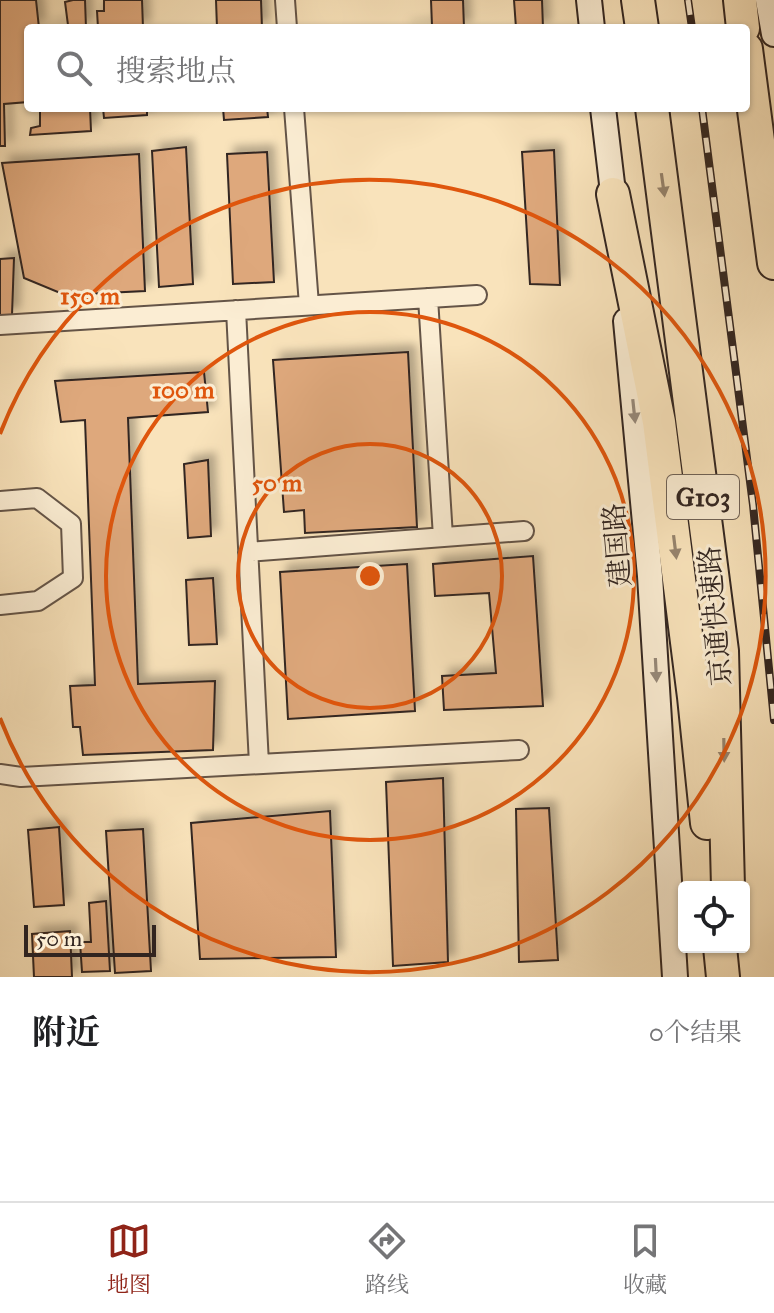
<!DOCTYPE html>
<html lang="zh">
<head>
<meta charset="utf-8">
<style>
  body { margin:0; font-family:"IM FELL Great Primer","Noto Serif SC",serif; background:#f2f2f2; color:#202124 }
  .controls { position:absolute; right:24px; bottom:24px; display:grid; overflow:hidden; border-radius:8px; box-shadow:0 2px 6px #0004 }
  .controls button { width:72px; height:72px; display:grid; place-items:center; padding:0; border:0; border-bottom:2px solid #e0e0e0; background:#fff; color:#202124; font:40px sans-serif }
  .scale { position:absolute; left:24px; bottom:20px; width:132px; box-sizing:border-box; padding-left:8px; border:4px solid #322520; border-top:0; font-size:22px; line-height:28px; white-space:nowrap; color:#322520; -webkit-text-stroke:6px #fbedd3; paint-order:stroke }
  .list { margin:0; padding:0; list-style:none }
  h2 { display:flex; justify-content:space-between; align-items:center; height:104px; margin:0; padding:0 32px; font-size:34px }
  h2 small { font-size:26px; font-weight:400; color:#757577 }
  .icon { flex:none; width:44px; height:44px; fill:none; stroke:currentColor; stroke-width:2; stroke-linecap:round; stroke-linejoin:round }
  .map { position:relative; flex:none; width:774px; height:977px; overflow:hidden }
  .search { position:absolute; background:#fff; box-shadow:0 2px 6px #0004; left:24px; right:24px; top:24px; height:88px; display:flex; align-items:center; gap:20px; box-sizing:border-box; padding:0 28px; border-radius:8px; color:#757577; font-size:30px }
  .sheet { height:224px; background:#fff }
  nav { display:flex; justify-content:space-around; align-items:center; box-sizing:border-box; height:112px; border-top:2px solid #e0e0e0; background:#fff; font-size:22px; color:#757577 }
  nav a { display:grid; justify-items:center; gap:4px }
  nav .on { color:#8f2418 }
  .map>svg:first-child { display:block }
  .building { fill:#dea87c; stroke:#322520; stroke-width:2; filter:url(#shadow) }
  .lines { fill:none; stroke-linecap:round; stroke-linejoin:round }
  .street-casing { stroke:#645447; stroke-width:22 }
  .secondary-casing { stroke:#322520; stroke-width:28 }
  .highway-casing { stroke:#322520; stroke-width:36 }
  .street { stroke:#fbedd3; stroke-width:18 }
  .secondary { stroke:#fbedd3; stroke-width:24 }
  .highway { stroke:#f9e3bb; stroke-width:32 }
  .rail-casing { stroke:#322520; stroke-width:8 }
  .rail { stroke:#fbedd3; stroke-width:5; stroke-dasharray:15; stroke-linecap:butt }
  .oneway { fill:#96846e }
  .oneway2 { fill:#96897a }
  .ring { fill:none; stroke:#df560d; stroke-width:4 }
  .labels { text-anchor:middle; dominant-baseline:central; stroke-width:6; stroke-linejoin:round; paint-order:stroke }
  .shield { fill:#fbedd3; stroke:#6e6156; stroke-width:2 }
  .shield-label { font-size:26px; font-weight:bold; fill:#322520 }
  .street-label { font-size:28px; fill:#322520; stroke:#fbedd3 }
  .centre { fill:#df560d; stroke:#fbedd3; stroke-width:4 }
  .ring-label { font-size:24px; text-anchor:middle; font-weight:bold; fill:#df560d; stroke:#fbedd3; stroke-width:6; stroke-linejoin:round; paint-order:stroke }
</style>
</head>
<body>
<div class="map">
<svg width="774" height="977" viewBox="0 0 774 977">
  <defs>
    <filter id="shadow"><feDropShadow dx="7" dy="-7" stdDeviation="4" flood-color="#0004"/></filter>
  </defs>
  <rect width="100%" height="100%" fill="#f9e3bb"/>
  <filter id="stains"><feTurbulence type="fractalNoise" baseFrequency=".0025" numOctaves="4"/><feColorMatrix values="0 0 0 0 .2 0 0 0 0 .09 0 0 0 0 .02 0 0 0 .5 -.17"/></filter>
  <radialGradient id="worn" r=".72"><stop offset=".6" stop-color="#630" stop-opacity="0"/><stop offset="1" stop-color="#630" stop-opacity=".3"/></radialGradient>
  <path class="building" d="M0,0H36L39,28H28V102L4,104L5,146H0Z
    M73,0H85L86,28H42L68,25L65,2Z
    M104,0H142L143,28H98L97,11H104Z
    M216,0H261L262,28H217Z
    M431,0H463L464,28H403L432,26Z
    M514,0H542L543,28H516Z
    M40,108H90L91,131L30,135L31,128L40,126Z
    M103,108H147V115L104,118Z
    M223,108H267L268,117L224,120Z
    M186,147L193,284L159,287L152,151Z
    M554,150L560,285L530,284L522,152Z
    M267,152L274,282L233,284L227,154Z
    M139,154L145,291L65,295L24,278L2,163Z
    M14,258L12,315H0V259Z
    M408,352L417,527L305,533L304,510L284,512L273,360Z
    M204,372L208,412L128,418L138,684L215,681L213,750L83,755L80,727H73L70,686L95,685L85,420L61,422L55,381Z
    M208,460L211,536L188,538L184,464Z
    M533,556L543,706L444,710L442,676L496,673L489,593L435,596L433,564Z
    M407,564L415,711L288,719L280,572Z
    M213,578L217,644L189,645L186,580Z
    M443,778L448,962L393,966L386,782Z
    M549,808L558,960L519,962L516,809Z
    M330,811L336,957L200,959L191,823Z
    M59,827L64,905L34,907L28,830Z
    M143,829L151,971L115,973L106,831Z
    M106,901L110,971L82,972L80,942H91L89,903Z
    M70,931L72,977H34L32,934Z"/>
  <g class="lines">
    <defs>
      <path id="street" d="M285,0L287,28
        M294,108L309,305
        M428,298L443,537
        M236,310L259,764
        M0,325L477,295
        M0,501L37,498L71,524L73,578L38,601L0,605
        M248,552L524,531
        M0,774L21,777L519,750"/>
      <path id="secondary" d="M589,0L592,28
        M768,0L774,34
        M603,108L615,209
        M626,321L650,576L675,977"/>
      <path id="highway" d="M638,0L642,28
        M740,0L743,28
        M746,49L774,263
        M652,108L722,651L728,887
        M613,194L659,422L694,697L707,823
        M720,947L723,977"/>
    </defs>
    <use href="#street" class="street-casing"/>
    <use href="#secondary" class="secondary-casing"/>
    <use href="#highway" class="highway-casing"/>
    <use href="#street" class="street"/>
    <use href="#secondary" class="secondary"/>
    <use href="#highway" class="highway"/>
    <defs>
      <path id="rail" d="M688,0L692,28
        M702,108L753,505L774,720"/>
    </defs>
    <use href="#rail" class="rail-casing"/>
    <use href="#rail" class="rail"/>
  </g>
  <defs><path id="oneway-solid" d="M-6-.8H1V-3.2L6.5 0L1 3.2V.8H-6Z" transform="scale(2)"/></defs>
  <g class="oneway">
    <use href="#oneway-solid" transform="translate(663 185) rotate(82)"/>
    <use href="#oneway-solid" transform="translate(675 547) rotate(83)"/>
    <use href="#oneway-solid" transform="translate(724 750) rotate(89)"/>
  </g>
  <g class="oneway2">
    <use href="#oneway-solid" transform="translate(634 411) rotate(84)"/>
    <use href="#oneway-solid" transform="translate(656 670) rotate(87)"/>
  </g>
  <g class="ring">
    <circle cx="370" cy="576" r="132"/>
    <circle cx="370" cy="576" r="264"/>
    <path d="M0 434A396 396 0 1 1 0 718"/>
  </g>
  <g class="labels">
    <rect class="shield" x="667" y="475" width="72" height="44" rx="6"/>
    <g class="shield-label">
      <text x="703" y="497">G103</text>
    </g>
    <g class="street-label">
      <text transform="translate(617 545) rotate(-95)">建国路</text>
      <text transform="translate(715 616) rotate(-95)">京通快速路</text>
    </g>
  </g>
  <circle cx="370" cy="576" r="12" class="centre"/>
  <g class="ring-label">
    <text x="90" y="304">150 m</text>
    <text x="183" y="398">100 m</text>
    <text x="277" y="491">50 m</text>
  </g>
  <rect width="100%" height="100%" filter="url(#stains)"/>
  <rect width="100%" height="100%" fill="url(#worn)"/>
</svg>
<div class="controls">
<button><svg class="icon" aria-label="locate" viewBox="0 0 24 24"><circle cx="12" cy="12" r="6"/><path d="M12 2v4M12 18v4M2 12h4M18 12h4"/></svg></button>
</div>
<div class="scale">50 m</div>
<div class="search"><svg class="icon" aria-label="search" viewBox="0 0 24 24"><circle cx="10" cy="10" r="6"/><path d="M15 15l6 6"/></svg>搜索地点</div>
</div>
<section class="sheet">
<h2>附近<small>0个结果</small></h2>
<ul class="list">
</ul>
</section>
<nav>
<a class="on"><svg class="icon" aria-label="map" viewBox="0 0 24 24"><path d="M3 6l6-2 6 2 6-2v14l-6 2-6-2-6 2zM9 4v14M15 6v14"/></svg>地图</a>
<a><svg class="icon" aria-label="directions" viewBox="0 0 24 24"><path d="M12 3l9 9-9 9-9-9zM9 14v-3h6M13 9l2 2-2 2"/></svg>路线</a>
<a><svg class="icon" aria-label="saved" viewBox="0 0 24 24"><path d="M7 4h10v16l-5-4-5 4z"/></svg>收藏</a>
</nav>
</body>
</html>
